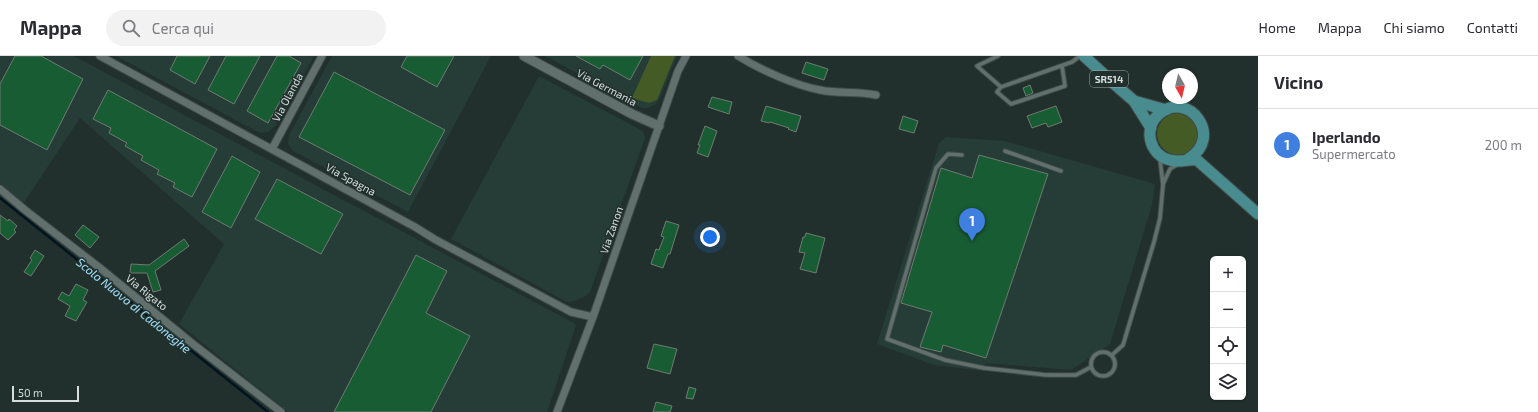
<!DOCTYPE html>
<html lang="it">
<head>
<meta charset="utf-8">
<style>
  body { margin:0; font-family:"Exo 2",sans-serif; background:#f2f2f3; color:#2b2b33 }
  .controls { position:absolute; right:12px; bottom:12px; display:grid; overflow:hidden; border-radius:6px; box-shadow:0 1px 3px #0004 }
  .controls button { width:36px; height:36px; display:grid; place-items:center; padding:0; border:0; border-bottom:1px solid #e1e1e2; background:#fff; color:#2b2b33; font:20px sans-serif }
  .compass { position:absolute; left:1162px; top:12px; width:36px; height:36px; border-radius:50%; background:#fff; box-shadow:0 1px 3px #0004; rotate:172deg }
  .scale { position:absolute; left:12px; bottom:10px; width:67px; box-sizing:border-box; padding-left:4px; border:2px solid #d5dedb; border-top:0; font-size:11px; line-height:14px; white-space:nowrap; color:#d5dedb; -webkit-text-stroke:3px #22302d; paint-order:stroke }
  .you { position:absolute; left:710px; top:181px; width:14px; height:14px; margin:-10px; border:3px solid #fff; border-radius:50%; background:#1a73e8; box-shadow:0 0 0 6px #1a73e833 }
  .badge { display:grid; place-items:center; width:26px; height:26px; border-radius:50%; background:#b45309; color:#fff; font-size:13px; font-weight:700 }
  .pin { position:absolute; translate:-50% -33px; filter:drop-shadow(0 1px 2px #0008) }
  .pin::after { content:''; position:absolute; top:21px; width:14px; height:12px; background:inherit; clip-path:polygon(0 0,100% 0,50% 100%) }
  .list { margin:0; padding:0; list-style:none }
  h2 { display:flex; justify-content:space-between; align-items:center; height:52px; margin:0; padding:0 16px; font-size:17px }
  h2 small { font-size:13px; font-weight:400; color:#7c7c81 }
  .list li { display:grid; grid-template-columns:26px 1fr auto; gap:12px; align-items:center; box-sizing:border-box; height:72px; padding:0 16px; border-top:1px solid #e1e1e2 }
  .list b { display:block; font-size:15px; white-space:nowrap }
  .list p { margin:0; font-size:13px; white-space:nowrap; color:#7c7c81 }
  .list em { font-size:13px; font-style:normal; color:#7c7c81 }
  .icon { flex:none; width:22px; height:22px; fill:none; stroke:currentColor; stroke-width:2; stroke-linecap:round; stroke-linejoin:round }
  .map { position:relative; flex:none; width:1258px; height:356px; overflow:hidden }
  header { display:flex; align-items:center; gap:24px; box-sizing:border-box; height:56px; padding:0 20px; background:#fff; border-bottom:1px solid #e1e1e2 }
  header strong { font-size:19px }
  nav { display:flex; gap:22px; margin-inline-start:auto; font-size:14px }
  .search { width:280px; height:36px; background:#f2f2f3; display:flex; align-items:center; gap:10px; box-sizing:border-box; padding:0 14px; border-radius:22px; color:#7c7c81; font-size:15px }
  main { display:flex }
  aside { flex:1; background:#fff }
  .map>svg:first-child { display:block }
  .built { fill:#263c37 }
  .green { fill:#455b26 }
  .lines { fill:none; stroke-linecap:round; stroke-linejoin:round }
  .stream { stroke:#00151f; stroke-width:2.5 }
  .building { fill:#185c34; stroke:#6f7b72 }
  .service-casing { stroke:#404b48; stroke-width:5.5 }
  .minor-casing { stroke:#404b48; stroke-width:9 }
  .tertiary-casing { stroke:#404b48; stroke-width:11 }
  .primary-casing { stroke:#404b48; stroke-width:13 }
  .service { stroke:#61706c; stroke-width:3.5 }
  .minor { stroke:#61706c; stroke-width:7 }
  .tertiary { stroke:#61706c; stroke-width:9 }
  .primary { stroke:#488c8f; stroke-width:11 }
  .labels { text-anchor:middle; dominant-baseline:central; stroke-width:3; stroke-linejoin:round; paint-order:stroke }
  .shield { fill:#22302d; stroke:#9faaa7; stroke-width:1 }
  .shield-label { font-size:10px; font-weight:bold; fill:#d5dedb }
  .street-label { font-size:11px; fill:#d5dedb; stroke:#22302d }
  .water-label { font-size:12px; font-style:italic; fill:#a1e0fc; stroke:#22302d }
</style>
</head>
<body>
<header>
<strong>Mappa</strong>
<div class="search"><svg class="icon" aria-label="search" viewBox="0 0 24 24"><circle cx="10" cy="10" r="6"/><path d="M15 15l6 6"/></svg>Cerca qui</div>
<nav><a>Home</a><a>Mappa</a><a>Chi siamo</a><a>Contatti</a></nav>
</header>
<main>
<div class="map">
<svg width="1258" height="356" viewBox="0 0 1258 356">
  <rect width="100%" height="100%" fill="#22302d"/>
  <path class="built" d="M0,0H74L572,266L576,269L547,356H288L179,268L224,188L80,62L23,148L0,127Z
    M116,0H314L276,69L268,76L262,77L256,75Z
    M332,0H491L408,156L293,95L288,88L289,79Z
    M545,0H677L659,44L656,48L648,52H642Z
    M539,20L643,75L645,82L590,236L586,240L575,245L567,246L451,183Z
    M946,81L1005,85L1155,128L1152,149L1110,288L1071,314L985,307L984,315L934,309L877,288L939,87Z"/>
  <path class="green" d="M651,0H675L657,44L649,47L632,42Z
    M1157 78a21 21 0 1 1 42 0a21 21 0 1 1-42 0Z"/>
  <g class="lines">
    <path class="stream" d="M0,142L268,356"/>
  </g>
  <path class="building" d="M15,0H41L83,23L47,94L0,69V28Z
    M177,0H210L195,28L170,14Z
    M226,0H260L234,48L208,34Z
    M277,0H289L301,7L268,67L247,55Z
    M407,0H454L437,31L401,11Z
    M576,0H643L630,24L603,9L600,13Z
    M806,6L828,13L824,24L802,17Z
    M334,16L445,74L410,139L299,81Z
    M1030,29L1033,37L1026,40L1023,32Z
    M108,34L217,93L192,141L173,131L175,127L157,118L159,114L141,104L143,100L125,90L127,87L109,77L111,72L93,63Z
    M712,41L732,46L729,58L708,51Z
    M766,50L801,60L796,76L788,73L789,72L770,66L769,67L761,65Z
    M1056,50L1062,66L1048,71L1046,67L1032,72L1027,60Z
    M903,60L918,65L914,77L899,73Z
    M705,70L717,75L708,101L697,97L700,89H698Z
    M979,99L1048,118L986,302L943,289L941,296L920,291L932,256L901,247L941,112L972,122Z
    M232,100L260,116L231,172L202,156Z
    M277,123L343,158L321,198L255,163Z
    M0,159L8,165L9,163L17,170L14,174L16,176L8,184L0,177Z
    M666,165L679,169L670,198H668L663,212L651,208L656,193L659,194L664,181L661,180Z
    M83,169L99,181L90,192L75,179Z
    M806,177L825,182L816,217L800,213L805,197L799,196L803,181H805Z
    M184,183L189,190L155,215L161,234L153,236L147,217H130L131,208L149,209Z
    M35,194L44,200L31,220L24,216L32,204L30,202Z
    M416,199L447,215L426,257L470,280L431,356H334Z
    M76,228L88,234L83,244L87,246L76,265L65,260L70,250L58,243L62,236L69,240Z
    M654,288L677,293L670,318L647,312Z
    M689,331L696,333L693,343L686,342Z
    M656,346L672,350L670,356H653Z"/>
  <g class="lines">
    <defs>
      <path id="service" d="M998,0L977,10L1001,31L1072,6L1080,0
        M1001,31L997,36L1011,48L1065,30L1062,10
        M1005,95L1061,115
        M962,99L948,98L936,112L887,283L945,304L984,312L1046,319H1076L1091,311
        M1163,128L1170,113L1178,108
        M1091 308a12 12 0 1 1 24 0a12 12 0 1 1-24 0Z
        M1112,299L1123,289L1154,186L1160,162L1163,129L1160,103"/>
      <path id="minor" d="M100,0L415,171L436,184L571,256L593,261
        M738,0C761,14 794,29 820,34C839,38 857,35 876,39
        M272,93L322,0
        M0,133L25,154L100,212L193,288L281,356
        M557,356L593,261L678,15L686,0"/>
      <path id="tertiary" d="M524,0L632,58L659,70"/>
      <path id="primary" d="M1084,0L1111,25L1134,45L1151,72
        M1134,45L1166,54
        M1188,103C1225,81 1188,33 1159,58C1143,72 1149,99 1170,104C1179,107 1187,103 1197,104L1258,158"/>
    </defs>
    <use href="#service" class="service-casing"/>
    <use href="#minor" class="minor-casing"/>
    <use href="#tertiary" class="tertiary-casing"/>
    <use href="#primary" class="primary-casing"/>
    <use href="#service" class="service"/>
    <use href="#minor" class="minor"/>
    <use href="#tertiary" class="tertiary"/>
    <use href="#primary" class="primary"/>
  </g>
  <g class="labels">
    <rect class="shield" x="1090" y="15" width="38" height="16" rx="3"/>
    <g class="shield-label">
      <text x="1109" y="23">SR514</text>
    </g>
    <g class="street-label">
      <text transform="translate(607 31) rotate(28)">Via Germania</text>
      <text transform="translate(287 41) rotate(-62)">Via Olanda</text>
      <text transform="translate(351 123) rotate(29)">Via Spagna</text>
      <text transform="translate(611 174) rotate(-71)">Via Zanon</text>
      <text transform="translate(147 236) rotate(39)">Via Rigato</text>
    </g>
    <g class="water-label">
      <text transform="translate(134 249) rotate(39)">Scolo Nuovo di Cadoneghe</text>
    </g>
  </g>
</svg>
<div class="controls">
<button>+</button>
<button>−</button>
<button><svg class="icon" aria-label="locate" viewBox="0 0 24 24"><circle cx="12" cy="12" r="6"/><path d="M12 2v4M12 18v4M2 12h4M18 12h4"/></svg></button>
<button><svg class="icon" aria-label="layers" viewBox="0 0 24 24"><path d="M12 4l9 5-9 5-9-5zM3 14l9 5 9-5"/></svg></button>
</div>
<svg class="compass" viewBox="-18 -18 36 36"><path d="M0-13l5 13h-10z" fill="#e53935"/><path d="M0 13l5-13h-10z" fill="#7c7c81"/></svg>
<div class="scale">50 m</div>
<div class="you"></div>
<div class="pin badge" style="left:972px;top:185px;background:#3f7fe0">1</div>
</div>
<aside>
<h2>Vicino<small></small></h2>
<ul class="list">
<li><span class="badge" style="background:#3f7fe0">1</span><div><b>Iperlando</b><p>Supermercato</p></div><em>200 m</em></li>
</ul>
</aside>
</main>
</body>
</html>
